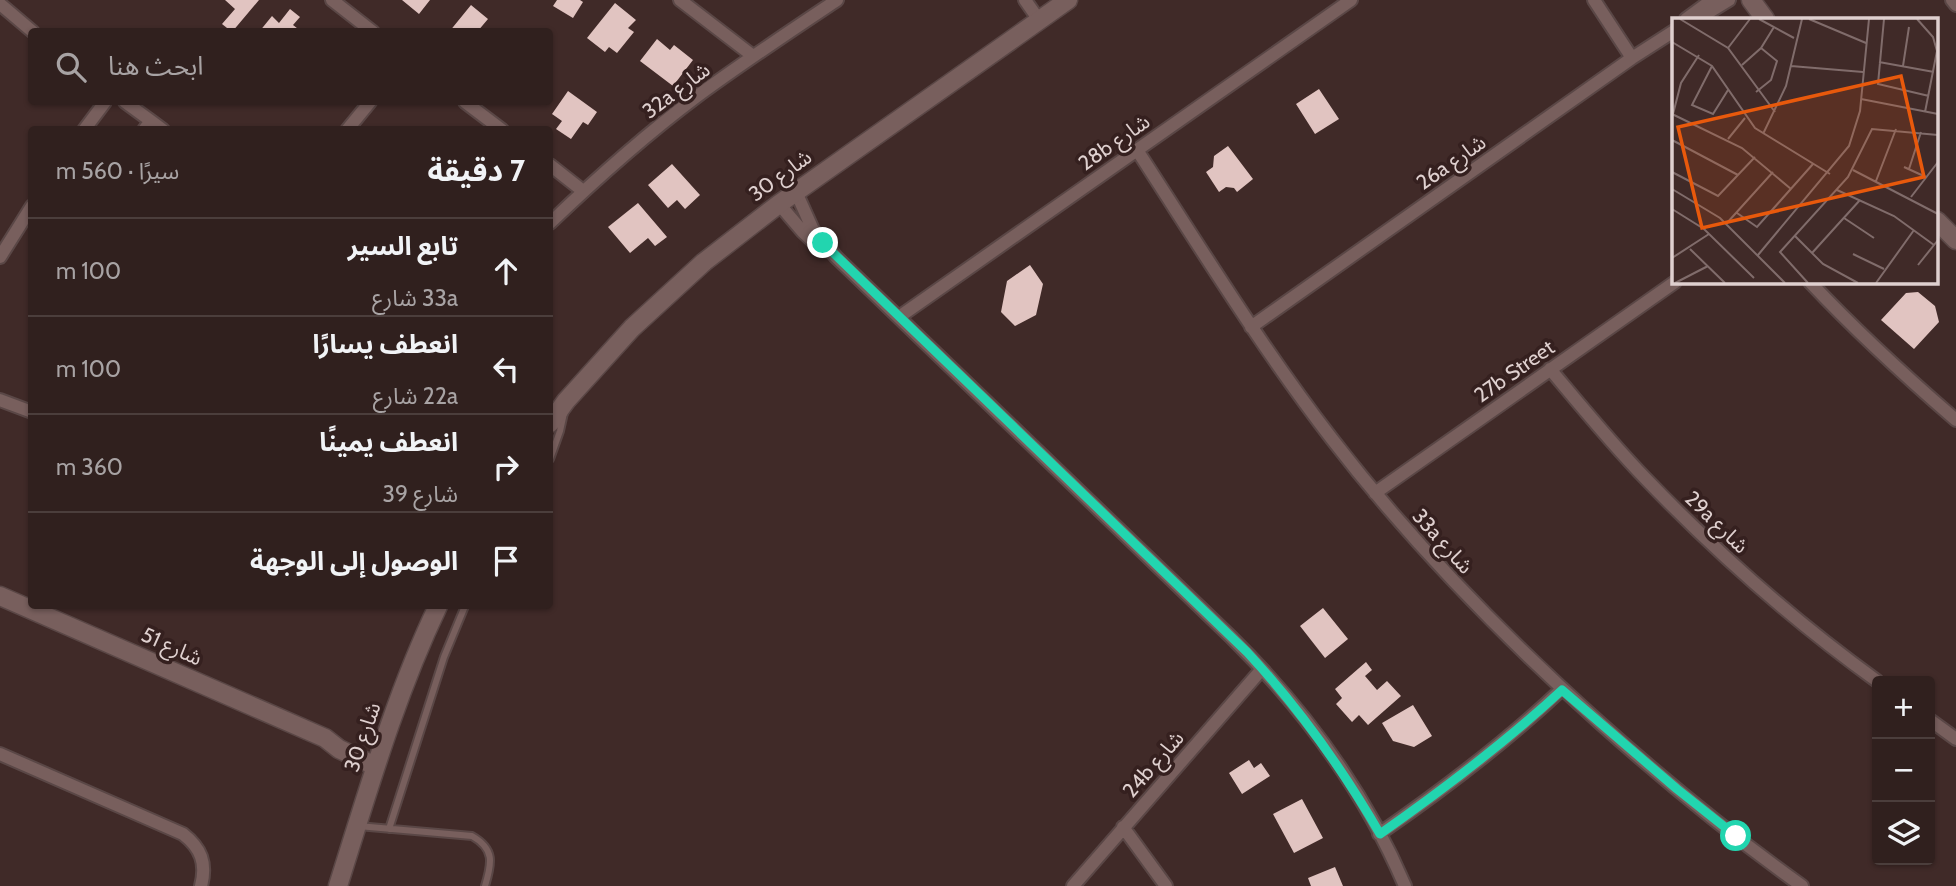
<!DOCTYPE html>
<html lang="ar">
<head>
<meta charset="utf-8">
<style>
  body { margin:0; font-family:Cabin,"Noto Sans Arabic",sans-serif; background:#382827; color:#f1f3f6; direction:rtl }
  .controls { position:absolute; right:21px; bottom:21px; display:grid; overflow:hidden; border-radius:7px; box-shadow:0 2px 5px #0004 }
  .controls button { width:63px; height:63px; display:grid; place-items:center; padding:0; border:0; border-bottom:2px solid #4b3e3c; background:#30201e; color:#f1f3f6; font:35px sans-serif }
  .stop { position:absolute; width:21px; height:21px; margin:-16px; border:5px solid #22d5af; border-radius:50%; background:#fff }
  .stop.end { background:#22d5af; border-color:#fff; box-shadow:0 2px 7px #0008 }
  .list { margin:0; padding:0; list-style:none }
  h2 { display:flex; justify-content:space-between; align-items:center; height:91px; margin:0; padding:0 28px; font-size:30px }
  h2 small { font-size:23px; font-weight:400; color:#a8a3a4 }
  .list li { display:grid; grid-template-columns:46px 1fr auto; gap:21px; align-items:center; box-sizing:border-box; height:98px; padding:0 28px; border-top:2px solid #4b3e3c }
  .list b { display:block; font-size:26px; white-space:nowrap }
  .list p { margin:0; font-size:23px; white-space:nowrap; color:#a8a3a4 }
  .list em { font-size:23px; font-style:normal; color:#a8a3a4 }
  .icon { flex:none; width:38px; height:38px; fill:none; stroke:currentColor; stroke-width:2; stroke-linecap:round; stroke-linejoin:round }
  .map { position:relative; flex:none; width:1956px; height:886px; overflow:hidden; direction:ltr }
  .search { position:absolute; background:#30201e; box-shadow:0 2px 5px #0004; left:28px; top:28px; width:525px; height:77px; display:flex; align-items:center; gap:18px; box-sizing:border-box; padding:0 24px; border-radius:7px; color:#a8a3a4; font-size:26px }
  .panel { position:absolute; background:#30201e; box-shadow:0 2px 5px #0004; left:28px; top:126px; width:525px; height:483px; border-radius:7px; direction:rtl }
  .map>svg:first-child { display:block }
  .building { fill:#e1c4c1 }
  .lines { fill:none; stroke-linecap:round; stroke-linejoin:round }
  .lane-casing { stroke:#5a4746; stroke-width:10 }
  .street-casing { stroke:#5a4746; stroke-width:16 }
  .secondary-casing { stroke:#5a4746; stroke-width:21 }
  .lane { stroke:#785f5d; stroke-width:6 }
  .street { stroke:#785f5d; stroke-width:12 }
  .secondary { stroke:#785f5d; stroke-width:18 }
  .route { stroke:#22d5af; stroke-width:9 }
  .labels { text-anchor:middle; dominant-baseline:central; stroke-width:7; stroke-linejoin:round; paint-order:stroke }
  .street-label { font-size:21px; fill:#dfd0cf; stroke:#35201f }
  .inset-road { fill:none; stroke:#806c6b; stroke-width:2 }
  .view { fill:#e8590c; fill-opacity:0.15; stroke:#e8590c; stroke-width:3.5 }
  .inset-edge { fill:none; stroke:#dfd0cf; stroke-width:3.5 }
</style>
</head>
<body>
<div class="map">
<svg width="1956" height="886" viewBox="0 0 1956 886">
  <rect width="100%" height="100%" fill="#402a28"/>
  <path class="building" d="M225,0H259L232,32L222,24L235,9Z
    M402,0H430L419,14Z
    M557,0H580L583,2L573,18L553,6Z
    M615,3L636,20L628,28L634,32L617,53L609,47L605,52L587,38Z
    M471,5L488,19L477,32H449Z
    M290,9L300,17L293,25L302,32H259L272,16L279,23Z
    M657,39L670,50L674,45L693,60L673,86L640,61Z
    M1319,89L1339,119L1315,134L1296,104Z
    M568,91L597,112L588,125L583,122L571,139L556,129L562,121L552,114Z
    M1228,146L1253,179L1237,192L1234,188L1226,187L1219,192L1206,172L1213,167L1214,156Z
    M672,164L700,195L685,209L677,200L668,208L648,185Z
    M638,203L667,237L655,246L648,238L630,253L608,227Z
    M1030,265L1043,284L1036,315L1015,326L1001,312L1007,281Z
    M1918,292L1935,306L1939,322L1914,349L1881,320L1906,293Z
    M1323,608L1348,639L1325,658L1300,626Z
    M1366,662L1372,670L1365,676L1377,690L1387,681L1401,696L1368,725L1359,715L1352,722L1336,704L1342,698L1335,689Z
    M1413,705L1432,736L1414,747L1393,741L1382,723Z
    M1249,760L1254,768L1261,763L1270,776L1242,794L1229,773Z
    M1302,799L1323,838L1294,853L1273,814Z
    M1335,867L1343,886H1311L1308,878Z"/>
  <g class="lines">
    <defs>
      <path id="lane" d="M550,459L560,431L564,413
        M358,826L472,836C495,849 492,863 485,886
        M389,829L444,657L465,606"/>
      <path id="street" d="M332,0L373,32
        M680,0L753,56
        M1025,0L1039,20
        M1594,0L1632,58
        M1952,0L1956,5
        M0,4L33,32
        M1686,19L1712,0
        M1698,19L1729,0
        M125,102L151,121
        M465,102L502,130
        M84,130L105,102
        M144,130L151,121L163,130
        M347,130L370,102
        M1137,150C1200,247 1261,347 1332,439C1412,543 1503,636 1600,723C1665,781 1732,836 1802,886
        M550,165L583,191
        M796,192L813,230L836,257L1231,637C1303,708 1365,792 1405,886
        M779,204L803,232L818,246
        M550,223C596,179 644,136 696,97C742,63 789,32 837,0
        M0,257L32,206
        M1810,282C1856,331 1905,376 1956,420
        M899,317L1351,0
        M1251,327L1632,58L1674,31
        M1550,369C1581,406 1611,443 1645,478C1716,552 1794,621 1877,681
        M0,400L32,412
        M1375,493L1675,282
        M1930,720L1956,739
        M0,754L183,834C201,848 207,863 201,886
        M1123,827L1166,886
        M1379,834C1444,789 1505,743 1562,689
        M1073,886L1262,669"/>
      <path id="secondary" d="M1751,0L1765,19
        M1937,221L1956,240
        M550,423L566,401L632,328L704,262L779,204L1068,0
        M0,596L325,738L339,749L375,766
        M338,886C368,791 395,696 438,606"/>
    </defs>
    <use href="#lane" class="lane-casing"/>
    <use href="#street" class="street-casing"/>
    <use href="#secondary" class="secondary-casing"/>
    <use href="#lane" class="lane"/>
    <use href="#street" class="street"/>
    <use href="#secondary" class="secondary"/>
  </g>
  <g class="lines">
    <path class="route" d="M823,243L1247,652C1299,708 1342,768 1380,834C1444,789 1505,743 1562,690L1677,789L1736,836"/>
  </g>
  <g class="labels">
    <g class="street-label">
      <text transform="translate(676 90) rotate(-37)">32a شارع</text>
      <text transform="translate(1114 142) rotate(-35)">28b شارع</text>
      <text transform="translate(1451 162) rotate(-35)">26a شارع</text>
      <text transform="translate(780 175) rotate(-36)">شارع 30</text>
      <text transform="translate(1514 371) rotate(-35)">27b Street</text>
      <text transform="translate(1717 522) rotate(44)">29a شارع</text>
      <text transform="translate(1443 541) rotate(48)">33a شارع</text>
      <text transform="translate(172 646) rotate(24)">شارع 51</text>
      <text transform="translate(362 737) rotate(-71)">شارع 30</text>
      <text transform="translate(1153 764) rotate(-49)">24b شارع</text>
    </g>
  </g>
  <g transform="translate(1672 18)">
    <rect width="266" height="266" fill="#402a28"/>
    <path class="inset-road" d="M8,1L56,30L103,94M87,1L122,20M137,1L194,25M212,1L206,66L257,78M245,1L261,19L265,33L253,94M0,24L40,48L83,110L158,156M56,30L78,1M207,44L262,54M70,47L89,30L102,9M40,48L20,87L41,96L56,72M119,48L191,54M231,48L237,9M84,74L99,62L105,43L89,30M189,81L266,96M0,96L70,130L119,171M1,96L9,65L27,37M91,116L114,68L130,1M56,121L73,100M0,122L66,157M232,149L254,159M237,151L249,114M181,152L266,196M0,154L46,178L83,139M204,163L224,111M0,171L48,200L113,265M165,172L222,198L262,227M239,179L266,144M0,191L32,211L82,260M65,195L85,209L141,146M172,200L202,220M54,206L101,154M123,218L151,246L186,265M18,231L53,265M140,235L188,182M181,236L212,251M86,237L177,128L188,93L197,1M0,240L37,216M246,247L266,222M3,265L36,248M136,265L108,234L176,159L200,111L266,117M204,265L242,212"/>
    <path class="view" d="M229,58L252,159L30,210L6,109Z"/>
    <rect width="266" height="266" class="inset-edge"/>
  </g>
</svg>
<div class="controls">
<button>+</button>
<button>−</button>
<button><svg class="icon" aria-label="layers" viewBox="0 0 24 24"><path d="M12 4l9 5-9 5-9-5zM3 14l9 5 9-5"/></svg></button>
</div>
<div class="stop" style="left:1736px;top:836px"></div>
<div class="stop end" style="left:823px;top:243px"></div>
<div class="search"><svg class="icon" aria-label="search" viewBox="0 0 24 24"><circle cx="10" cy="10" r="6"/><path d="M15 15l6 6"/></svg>ابحث هنا</div>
<section class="panel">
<h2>7 دقيقة<small>سيرًا · 560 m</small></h2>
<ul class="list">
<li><svg class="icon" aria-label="ahead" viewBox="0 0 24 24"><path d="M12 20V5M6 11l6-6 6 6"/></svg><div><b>تابع السير</b><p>33a شارع</p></div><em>100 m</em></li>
<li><svg class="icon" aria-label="left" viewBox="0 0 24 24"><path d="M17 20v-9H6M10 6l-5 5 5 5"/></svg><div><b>انعطف يسارًا</b><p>22a شارع</p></div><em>100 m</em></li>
<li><svg class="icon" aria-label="right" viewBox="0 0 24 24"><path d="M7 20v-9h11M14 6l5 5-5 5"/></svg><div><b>انعطف يمينًا</b><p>شارع 39</p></div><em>360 m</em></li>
<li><svg class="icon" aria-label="arrive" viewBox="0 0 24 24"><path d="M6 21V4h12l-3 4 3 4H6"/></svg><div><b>الوصول إلى الوجهة</b></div></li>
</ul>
</section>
</div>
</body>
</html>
